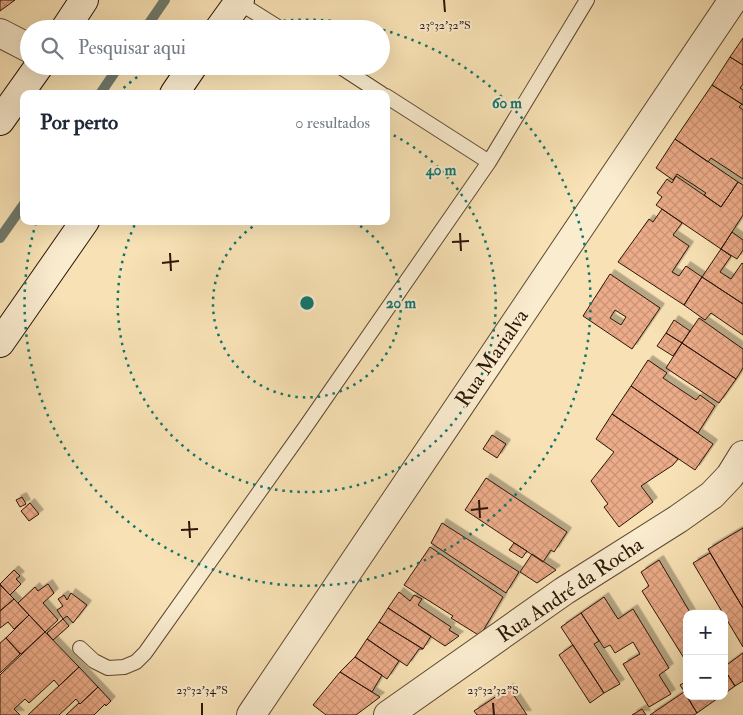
<!DOCTYPE html>
<html lang="pt">
<head>
<meta charset="utf-8">
<style>
  body { margin:0; font-family:"IM FELL Double Pica",serif; background:#f2f2f3; color:#1f2937 }
  .controls { position:absolute; right:15px; bottom:15px; display:grid; overflow:hidden; border-radius:10px; box-shadow:0 5px 20px #0002 }
  .controls button { width:45px; height:45px; display:grid; place-items:center; padding:0; border:0; border-bottom:1px solid #e0e1e3; background:#fff; color:#1f2937; font:25px sans-serif }
  .list { margin:0; padding:0; list-style:none }
  h2 { display:flex; justify-content:space-between; align-items:center; height:65px; margin:0; padding:0 20px; font-size:21px }
  h2 small { font-size:16px; font-weight:400; color:#747a83 }
  .icon { flex:none; width:28px; height:28px; fill:none; stroke:currentColor; stroke-width:2; stroke-linecap:round; stroke-linejoin:round }
  .map { position:relative; flex:none; width:743px; height:715px; overflow:hidden }
  .search { position:absolute; background:#fff; box-shadow:0 5px 20px #0002; left:20px; top:20px; width:370px; height:55px; display:flex; align-items:center; gap:12px; box-sizing:border-box; padding:0 18px; border-radius:28px; color:#747a83; font-size:19px }
  .panel { position:absolute; background:#fff; box-shadow:0 5px 20px #0002; left:20px; top:90px; width:370px; height:135px; border-radius:10px }
  .map>svg:first-child { display:block }
  .lines { fill:none; stroke-linecap:round; stroke-linejoin:round }
  .stream { stroke:#707a6d; stroke-width:10 }
  .building { fill:url(#building-cross-hatch); stroke:#2c1608; fill-rule:evenodd; filter:url(#shadow) }
  .lane-casing { stroke:#5f4933; stroke-width:16 }
  .street-casing { stroke:#5f4933; stroke-width:30 }
  .secondary-casing { stroke:#2c1608; stroke-width:30 }
  .lane { stroke:#faeccf; stroke-width:14 }
  .street { stroke:#faeccf; stroke-width:28 }
  .secondary { stroke:#faeccf; stroke-width:28 }
  .ticks { fill:none; stroke:#2c1608; stroke-width:2 }
  .ring { fill:none; stroke:#0f766e; stroke-width:2.5; stroke-dasharray:2.5 5 }
  .labels { text-anchor:middle; dominant-baseline:central; stroke-width:4; stroke-linejoin:round; paint-order:stroke }
  .street-label { font-size:21px; fill:#2c1608; stroke:#faeccf }
  .ticks-label { font-size:12px; text-anchor:middle; fill:#2c1608; stroke:#faeccf; stroke-width:4; stroke-linejoin:round; paint-order:stroke }
  .centre { fill:#0f766e; stroke:#faeccf; stroke-width:2.5 }
  .ring-label { font-size:15px; text-anchor:middle; font-weight:bold; fill:#0f766e; stroke:#faeccf; stroke-width:4; stroke-linejoin:round; paint-order:stroke }
</style>
</head>
<body>
<div class="map">
<svg width="743" height="715" viewBox="0 0 743 715">
  <defs>
    <pattern id="building-cross-hatch" width="8" height="8" patternUnits="userSpaceOnUse" patternTransform="scale(1.25)"><rect width="8" height="8" fill="#ecac89"/><path d="M0 0l8 8M0 8l8-8" fill="none" stroke="#cb9375"/></pattern>
    <filter id="shadow"><feDropShadow dx="4.5" dy="-4.5" stdDeviation="0" flood-color="#0004"/></filter>
  </defs>
  <rect width="100%" height="100%" fill="#f8e2b5"/>
  <filter id="stains"><feTurbulence type="fractalNoise" baseFrequency=".004" numOctaves="4"/><feColorMatrix values="0 0 0 0 .2 0 0 0 0 .09 0 0 0 0 .02 0 0 0 .5 -.17"/></filter>
  <radialGradient id="worn" r=".72"><stop offset=".6" stop-color="#630" stop-opacity="0"/><stop offset="1" stop-color="#630" stop-opacity=".3"/></radialGradient>
  <g class="lines">
    <path class="stream" d="M145,29L165,0
      M100,94L119,66
      M0,238L24,204"/>
  </g>
  <path class="building" d="M0,0H15L0,11Z
    M743,38V65L730,57Z
    M730,57L743,65V84L740,88L743,90V105L712,85Z
    M712,85L742,104L739,107L743,110V179L711,158L708,162L675,139Z
    M675,139L738,182L721,207L704,195L706,193L677,174L673,180L656,168Z
    M676,176L721,207L738,182L743,185V215L721,249L656,205L662,197L657,193L667,179L672,183Z
    M662,209L682,223L673,235L689,246L672,272L679,276L686,266L702,277L684,305L618,262L649,219L653,222Z
    M732,232L743,240V250L737,259L721,249Z
    M721,249L731,256L720,272L731,279L742,263L743,264V304L702,277Z
    M610,274L660,308L632,349L583,316ZM615,310L626,317L621,325L610,318Z
    M702,277L743,304V335L711,313L705,320L684,305Z
    M699,318L743,349V368L736,379L682,343Z
    M674,320L690,331L682,343L666,333Z
    M666,333L682,343L673,356L657,346Z
    M682,343L736,379L719,403L666,368Z
    M648,360L667,373L663,378L696,400L700,395L715,406L698,433L631,386Z
    M631,386L713,444L695,470L612,414Z
    M612,414L678,459L673,465L641,486L653,502L619,527L604,507L608,504L591,481L614,452L596,439Z
    M492,435L506,444L497,458L483,449Z
    M486,478L567,532L554,552L551,550L543,562L465,510Z
    M22,497L26,504L20,507L16,500Z
    M30,503L39,514L29,521L21,511Z
    M442,523L519,572L506,593L431,543Z
    M743,528V608L708,549Z
    M514,543L527,551L522,558L509,550Z
    M430,547L503,597L480,636L451,618L453,616L404,585Z
    M710,553L743,608V647L693,563Z
    M532,554L556,570L537,583L520,572Z
    M659,560L691,614H687V663L642,591L649,586L641,572Z
    M14,570L20,576L16,579L21,584L10,595L0,584Z
    M48,584L54,593L43,603L58,620L45,632L18,603L35,587L38,591Z
    M0,585L14,599L0,611Z
    M399,592L410,601L414,595L422,599L418,605L451,627L449,630L459,636L445,646L388,608Z
    M71,593L87,605L73,623L67,616L63,619L57,610L63,606L58,599L64,595L67,600Z
    M604,597L618,619L633,609L669,668L659,675L671,694L649,707L623,664L640,654L633,642L615,653L610,645L604,648L581,613Z
    M14,599L29,615L14,629L8,622L0,628V611Z
    M388,608L431,636L423,649L379,622Z
    M581,613L599,641L594,644L620,684L604,693L561,627Z
    M29,615L45,632L21,654L6,638Z
    M63,619L69,626L53,640L47,633Z
    M379,622L423,649H419L407,666L367,639Z
    M45,632L79,667L59,686L54,680L29,703L25,699L14,709L20,715H0V675Z
    M6,638L20,654L0,673V643Z
    M367,639L399,661L387,679L355,657Z
    M573,645L604,693L590,703L559,655Z
    M743,653V681L735,686L724,669V667Z
    M355,657L382,675L372,692L340,672Z
    M79,667L98,687L80,704L76,699L59,715H28Z
    M724,669L735,686L724,694Z
    M340,672L380,697L356,715H326L313,705Z
    M687,681V696L680,685Z
    M98,687L111,701L106,706L105,704L94,715H66L79,703L80,704Z
    M509,688L527,715H477L474,711Z
    M684,692L697,713L694,715H650Z
    M687,696H721L697,713Z
    M642,709L646,715H632Z"/>
  <g class="lines">
    <defs>
      <path id="lane" d="M238,2L281,29
        M339,66L382,94
        M386,96L489,162
        M80,648L94,661L108,668L124,667L136,662L145,653L304,429L489,162L587,0"/>
      <path id="street" d="M0,33L29,48
        M251,715L733,0
        M388,715L564,591L678,519L712,495L730,476L743,455"/>
      <path id="secondary" d="M65,29L84,0
        M219,29L240,0
        M174,94L193,66
        M0,121L39,66
        M0,343L85,221"/>
    </defs>
    <use href="#lane" class="lane-casing"/>
    <use href="#street" class="street-casing"/>
    <use href="#secondary" class="secondary-casing"/>
    <use href="#lane" class="lane"/>
    <use href="#street" class="street"/>
    <use href="#secondary" class="secondary"/>
  </g>
  <path class="ticks" d="M444,0L445,12M460,233L461,251M452,242L469,241M170,253L171,271M162,263L179,261M479,500L480,518M471,510L488,508M189,521L190,538M181,530L198,529M202,703V715M493,703L494,715"/>
  <g class="ring">
    <path d="M354 222A94 94 0 1 1 260 222"/>
    <path d="M387 132A189 189 0 1 1 136 222"/>
    <path d="M118 93A283 283 0 0 1 151 67M239 28A283 283 0 0 1 375 28M383 30A283 283 0 1 1 36 223"/>
  </g>
  <g class="labels">
    <g class="street-label">
      <text transform="translate(492 358) rotate(-56)">Rua Marialva</text>
      <text transform="translate(570 590) rotate(-34)">Rua André da Rocha</text>
    </g>
  </g>
  <g class="ticks-label">
    <text x="445" y="29">23°32'32"S</text>
    <text x="202" y="694">23°32'34"S</text>
    <text x="493" y="694">23°32'32"S</text>
  </g>
  <circle cx="307" cy="303" r="8" class="centre"/>
  <g class="ring-label">
    <text x="507" y="108">60 m</text>
    <text x="441" y="175">40 m</text>
    <text x="401" y="308">20 m</text>
  </g>
  <rect width="100%" height="100%" filter="url(#stains)"/>
  <rect width="100%" height="100%" fill="url(#worn)"/>
</svg>
<div class="controls">
<button>+</button>
<button>−</button>
</div>
<div class="search"><svg class="icon" aria-label="search" viewBox="0 0 24 24"><circle cx="10" cy="10" r="6"/><path d="M15 15l6 6"/></svg>Pesquisar aqui</div>
<section class="panel">
<h2>Por perto<small>0 resultados</small></h2>
<ul class="list">
</ul>
</section>
</div>
</body>
</html>
